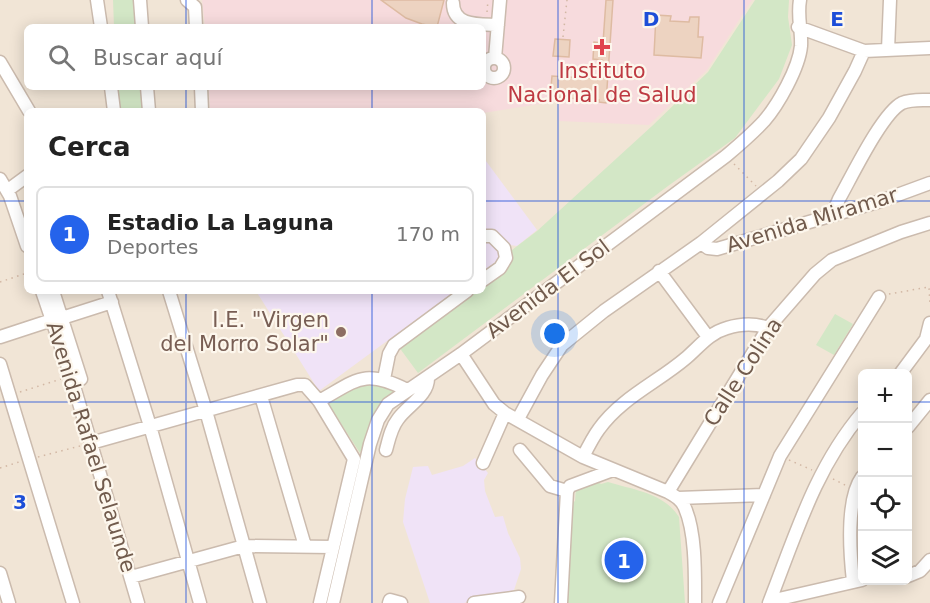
<!DOCTYPE html>
<html lang="es">
<head>
<meta charset="utf-8">
<style>
  body { margin:0; font-family:"DejaVu Sans",sans-serif; background:#f6f6f6; color:#222 }
  .controls { position:absolute; right:18px; bottom:18px; display:grid; overflow:hidden; border-radius:9px; box-shadow:0 3px 15px #0003 }
  .controls button { width:54px; height:54px; display:grid; place-items:center; padding:0; border:0; border-bottom:2px solid #e0e0e0; background:#fff; color:#222; font:30px sans-serif }
  .you { position:absolute; left:555px; top:334px; width:21px; height:21px; margin:-15px; border:4px solid #fff; border-radius:50%; background:#1a73e8; box-shadow:0 0 0 9px #1a73e833 }
  .badge { display:grid; place-items:center; width:39px; height:39px; border-radius:50%; background:#2563eb; color:#fff; font-size:20px; font-weight:700 }
  .pin { position:absolute; translate:-50% -50%; border:3px solid #fff; box-shadow:0 2px 6px #0006 }
  .list { margin:0; padding:0; list-style:none }
  h2 { display:flex; justify-content:space-between; align-items:center; height:78px; margin:0; padding:0 24px; font-size:26px }
  h2 small { font-size:20px; font-weight:400; color:#767676 }
  .list li { display:grid; grid-template-columns:39px 1fr auto; gap:18px; align-items:center; box-sizing:border-box; height:96px; margin:0 12px 12px; padding:0 12px; border:2px solid #e0e0e0; border-radius:9px }
  .list b { display:block; font-size:22px; white-space:nowrap }
  .list p { margin:0; font-size:20px; white-space:nowrap; color:#767676 }
  .list em { font-size:20px; font-style:normal; color:#767676 }
  .icon { flex:none; width:33px; height:33px; fill:none; stroke:currentColor; stroke-width:2; stroke-linecap:round; stroke-linejoin:round }
  .map { position:relative; flex:none; width:930px; height:603px; overflow:hidden }
  .search { position:absolute; background:#fff; box-shadow:0 3px 15px #0003; left:24px; top:24px; width:462px; height:66px; display:flex; align-items:center; gap:15px; box-sizing:border-box; padding:0 21px; border-radius:9px; color:#767676; font-size:22px }
  .panel { position:absolute; background:#fff; box-shadow:0 3px 15px #0003; left:24px; top:108px; width:462px; height:186px; border-radius:9px }
  .map>svg:first-child { display:block }
  .residential { fill:#f1e5d6; fill-rule:evenodd }
  .education { fill:#f0e3f7 }
  .medical { fill:#f7dbdd }
  .green { fill:#d3e7c6 }
  .building { fill:#edd3c1; stroke:#debba2; stroke-width:1.5 }
  .lines { fill:none; stroke-linecap:round; stroke-linejoin:round }
  .minor-casing { stroke:#cbbbae; stroke-width:15 }
  .path { stroke:#d2b7a4; stroke-width:1.5; stroke-dasharray:1.5 4.5; stroke-linecap:butt }
  .minor { stroke:#fff; stroke-width:12 }
  .grid { fill:none; stroke:#1d4ed8; stroke-width:1.5; stroke-opacity:0.55 }
  .health-dot { fill:#e0444e; stroke:#fdf7ed; stroke-width:2 }
  .education-dot { fill:#8d6e63; stroke:#fdf7ed; stroke-width:2 }
  .labels { text-anchor:middle; dominant-baseline:central; stroke-width:4.5; stroke-linejoin:round; paint-order:stroke }
  .health-label { font-size:21px; fill:#be3a42; stroke:#fdf7ed }
  .street-label { font-size:21px; fill:#715b4d; stroke:#fdf7ed }
  .education-label { font-size:21px; fill:#785e54; stroke:#fdf7ed; text-anchor:end }
  .grid-label { font-size:20px; text-anchor:middle; font-weight:bold; fill:#1d4ed8; stroke:#fdf7ed; stroke-width:4.5; stroke-linejoin:round; paint-order:stroke }
</style>
</head>
<body>
<div class="map">
<svg width="930" height="603" viewBox="0 0 930 603">
  <rect width="100%" height="100%" fill="#faf3e7"/>
  <path class="residential" d="M0,0H930V603H0ZM27,27H483V87H27ZM27,111H483V291H27ZM862,374H908V580H862Z"/>
  <path class="education" d="M483,157L537,230L517,246L510,245L502,251V257L483,271Z
    M256,291H455L319,391Z
    M475,458L488,473L484,480L485,491L495,517L503,516L508,533L520,558L521,569L514,590L464,603H430L403,522L405,499L413,467L428,466L432,475L463,466Z"/>
  <path class="medical" d="M202,0H752L707,70L649,125L559,121V101L483,113V111H210L209,87H483V27H205Z"/>
  <path class="green" d="M113,0H137L138,27H114Z
    M755,0H789L788,17L792,45L779,79L735,138L668,186L418,373L393,339L457,291H483V272L537,231L652,126L708,72Z
    M117,87H145L146,111H119Z
    M835,314L853,324L834,355L816,345Z
    M368,383L397,390C377,405 370,430 360,453L327,402L352,387Z
    M598,482L601,484L608,482C634,490 664,493 679,517L685,603H564L568,507L575,501L576,488Z"/>
  <path class="building" d="M381,0H444L437,27L422,24L406,18Z
    M606,0H613L606,103L599,102V100L550,97L552,76L600,79L602,60L593,59L594,42L603,43Z
    M656,15L671,16L670,21L689,22L690,17H699L698,37H703L701,58L654,55Z
    M555,39L570,40L569,57L553,56Z"/>
  <g class="lines">
    <defs>
      <path id="minor" d="M97,0L101,27
        M140,0L142,27
        M187,0L195,7L196,27
        M453,3C453,27 480,24 498,25
        M798,27L864,51L930,48
        M888,50L890,0
        M484 68a10 10 0 1 1 20 0a10 10 0 1 1-20 0Z
        M495,58L500,0
        M0,62L29,111
        M111,87L114,111
        M147,87L149,111
        M201,87L202,111
        M0,179L10,196L27,246
        M8,190L27,176
        M836,214V206L839,199C851,178 882,113 902,103C911,99 921,100 930,100
        M483,236H492L504,248L506,258L500,268L483,280
        M701,243L708,248L717,249L881,201L930,183
        M659,271L708,337
        M42,291L71,376L138,603
        M53,291L81,379
        M108,291L150,426L200,603
        M169,291L206,411L260,603
        M62,318L112,302
        M0,337L52,320
        M461,354L494,404L505,413L583,457L668,492C675,496 682,500 685,508C696,533 695,575 695,603
        M0,364L73,603
        M900,374L926,339L930,323
        M384,379L389,354L394,345L467,291
        M261,396L305,546
        M319,401C357,380 364,368 407,390
        M518,419L542,375L562,345L604,311L701,243L778,181L801,159L829,118L855,71L864,51
        M908,427L930,400
        M91,443L297,385H305L319,401L354,459L320,603
        M386,450C389,439 391,428 398,419C407,406 429,395 428,377
        M520,450L550,486L567,491
        M583,457C588,447 593,437 599,429C621,398 658,382 686,358C699,347 709,333 727,328C740,324 755,323 768,328
        M483,463L505,413
        M668,492L768,328L815,274L832,260L901,232L930,223
        M678,498L764,495
        M0,573L9,603
        M908,576L920,571L930,560
        M131,577L244,546L333,547
        M853,581C850,554 846,499 862,477
        M770,601L862,580
        M333,603L370,444L378,420L388,404L461,354L726,156C739,145 752,134 764,121C778,105 799,68 801,46C802,31 797,17 800,0
        M389,603L390,600L401,603
        M474,603L519,597
        M561,603L567,491L570,486L613,470
        M719,603L780,456L879,297
        M769,603C795,537 815,468 862,413"/>
    </defs>
    <use href="#minor" class="minor-casing"/>
    <path class="path" d="M487,12L488,0
      M563,37L567,0
      M128,111L138,109
      M734,164L756,186
      M0,282L27,273
      M889,294L929,287L930,305
      M20,392L61,379
      M38,457L80,446
      M789,460L812,470
      M0,468L19,462
      M833,479L845,485"/>
    <use href="#minor" class="minor"/>
  </g>
  <path class="grid" d="M186,0V27M372,0V27M558,0V603M744,0V603M186,87V111M372,87V111M0,201H27M483,201H930M186,291V603M372,291V603M0,402H862M908,402H930"/>
  <path class="health-dot" d="M599 38h6v6h6v6h-6v6h-6v-6h-6v-6h6z"/>
  <circle class="education-dot" cx="341" cy="332" r="6"/>
  <g class="labels">
    <g class="health-label">
      <text x="602" y="71">Instituto<tspan x="602" dy="24">Nacional de Salud</tspan></text>
    </g>
    <g class="street-label">
      <text transform="translate(812 220) rotate(-17)">Avenida Miramar</text>
      <text transform="translate(548 289) rotate(-37)">Avenida El Sol</text>
      <text transform="translate(743 372) rotate(-57)">Calle Colina</text>
      <text transform="translate(91 447) rotate(73)">Avenida Rafael Selaunde</text>
    </g>
    <g class="education-label">
      <text x="329" y="320">I.E. "Virgen<tspan x="329" dy="24">del Morro Solar"</tspan></text>
    </g>
  </g>
  <g class="grid-label">
    <text x="651" y="26">D</text>
    <text x="837" y="26">E</text>
    <text x="20" y="509">3</text>
  </g>
</svg>
<div class="controls">
<button>+</button>
<button>−</button>
<button><svg class="icon" aria-label="locate" viewBox="0 0 24 24"><circle cx="12" cy="12" r="6"/><path d="M12 2v4M12 18v4M2 12h4M18 12h4"/></svg></button>
<button><svg class="icon" aria-label="layers" viewBox="0 0 24 24"><path d="M12 4l9 5-9 5-9-5zM3 14l9 5 9-5"/></svg></button>
</div>
<div class="you"></div>
<div class="pin badge" style="left:624px;top:560px">1</div>
<div class="search"><svg class="icon" aria-label="search" viewBox="0 0 24 24"><circle cx="10" cy="10" r="6"/><path d="M15 15l6 6"/></svg>Buscar aquí</div>
<section class="panel">
<h2>Cerca<small></small></h2>
<ul class="list">
<li><span class="badge">1</span><div><b>Estadio La Laguna</b><p>Deportes</p></div><em>170 m</em></li>
</ul>
</section>
</div>
</body>
</html>
